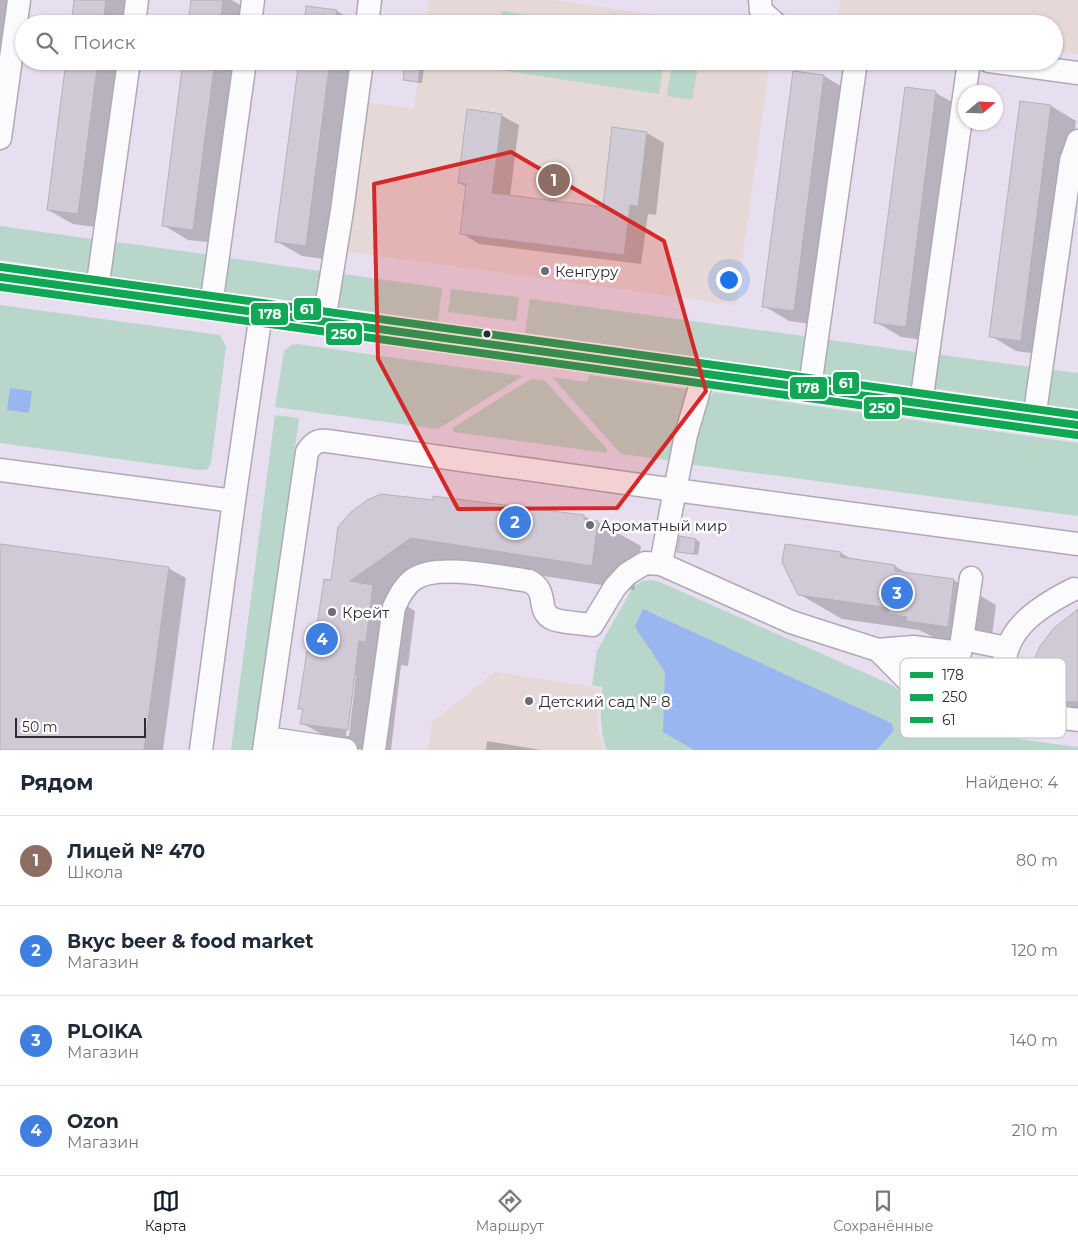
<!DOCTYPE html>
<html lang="ru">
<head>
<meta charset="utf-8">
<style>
  body { margin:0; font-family:Montserrat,sans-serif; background:#f2f2f3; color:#1f2937 }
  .compass { position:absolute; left:958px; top:85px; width:45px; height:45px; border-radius:50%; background:#fff; box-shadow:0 1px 4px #0004; rotate:71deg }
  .scale { position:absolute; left:15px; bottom:12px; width:131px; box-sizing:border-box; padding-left:5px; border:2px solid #302a35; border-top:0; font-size:14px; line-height:18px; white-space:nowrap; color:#302a35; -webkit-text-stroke:4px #fff; paint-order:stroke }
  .you { position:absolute; left:728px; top:279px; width:18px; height:18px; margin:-12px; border:4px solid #fff; border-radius:50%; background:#1a73e8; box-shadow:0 0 0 8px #1a73e833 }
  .badge { display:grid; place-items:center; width:32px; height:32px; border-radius:50%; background:#111827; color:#fff; font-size:16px; font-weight:700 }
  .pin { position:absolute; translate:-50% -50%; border:2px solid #fff; box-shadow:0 1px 5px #0006 }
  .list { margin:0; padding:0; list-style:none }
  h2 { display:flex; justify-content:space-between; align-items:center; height:65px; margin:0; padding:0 20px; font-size:21px }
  h2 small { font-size:16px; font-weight:400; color:#747a83 }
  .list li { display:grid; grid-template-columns:32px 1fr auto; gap:15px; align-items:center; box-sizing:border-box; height:90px; padding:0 20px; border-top:1px solid #e0e1e3 }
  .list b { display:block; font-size:19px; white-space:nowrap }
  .list p { margin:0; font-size:16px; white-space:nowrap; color:#747a83 }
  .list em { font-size:16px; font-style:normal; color:#747a83 }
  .icon { flex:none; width:28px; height:28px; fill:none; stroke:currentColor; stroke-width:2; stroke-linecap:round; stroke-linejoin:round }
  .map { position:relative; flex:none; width:1078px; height:750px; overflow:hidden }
  .search { position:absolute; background:#fff; box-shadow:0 1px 4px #0004; left:15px; right:15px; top:15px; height:55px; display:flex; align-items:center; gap:12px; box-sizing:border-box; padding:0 18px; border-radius:28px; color:#747a83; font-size:19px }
  .sheet { height:425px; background:#fff }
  nav { display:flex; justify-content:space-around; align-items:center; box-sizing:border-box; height:70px; border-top:1px solid #e0e1e3; background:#fff; font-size:14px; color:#747a83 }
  nav a { display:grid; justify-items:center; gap:2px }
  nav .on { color:#111827 }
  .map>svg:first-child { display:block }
  .education { fill:#e6d8d6 }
  .green { fill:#b9d6ca }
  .water { fill:#99b6f0 }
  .shadow { fill:#0003; fill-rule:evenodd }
  .building { fill:#d0cad6; stroke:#b6afbb }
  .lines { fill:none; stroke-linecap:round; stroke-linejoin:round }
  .minor-casing { stroke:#afa9b5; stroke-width:25 }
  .minor { stroke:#fbfafd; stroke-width:22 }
  .bus-1-casing { stroke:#fff; stroke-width:11 }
  .bus-2-casing { stroke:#fff; stroke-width:11 }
  .bus-3-casing { stroke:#fff; stroke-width:11 }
  .bus-1 { stroke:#10a855; stroke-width:8 }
  .bus-2 { stroke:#10a855; stroke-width:8 }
  .bus-3 { stroke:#10a855; stroke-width:8 }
  .marked { fill:#d62828; fill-opacity:0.2; stroke:#d62828; stroke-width:4; stroke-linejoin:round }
  .poi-dot { fill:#706976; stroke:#fff; stroke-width:2 }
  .bus-dot { fill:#302a35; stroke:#fff; stroke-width:2 }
  .labels { text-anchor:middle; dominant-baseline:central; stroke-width:5; stroke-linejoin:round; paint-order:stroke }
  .poi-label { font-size:15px; fill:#302a35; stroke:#fff; text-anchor:start }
  .key { fill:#fff; stroke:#c1bfc2; stroke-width:1 }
  .key-label { font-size:14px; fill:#302a35 }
  .line-badge { stroke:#fff; stroke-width:2 }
  .badge-label { font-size:14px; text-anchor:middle; font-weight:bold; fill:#fff }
</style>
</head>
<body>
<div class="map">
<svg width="1078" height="750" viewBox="0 0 1078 750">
  <rect width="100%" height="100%" fill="#e7dfef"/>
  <path class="education" d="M429,0H553L720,24H426Z
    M840,0H1078V54L1054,51V24H848L837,22Z
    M421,61H770L736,305L343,251L364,102L414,109Z
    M495,672L600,688L597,714L599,732L604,750H428L432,722Z"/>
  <path class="green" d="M502,11L583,24H500Z
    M494,61H664L659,94L493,69Z
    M672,63L698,67L692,100L667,96Z
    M0,226L99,240L94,274L0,260Z
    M109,241L212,255L207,290L105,275Z
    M223,257L320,271L316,304L219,291Z
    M337,273L442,288L438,321L332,306Z
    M451,289L519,297L516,321L448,312Z
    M530,299L811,337L807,372L525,333Z
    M0,305L220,335L226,347L211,463L208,469L200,470L0,443Z
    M823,339L923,353L918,387L818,373Z
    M297,344L523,376L438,429L275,407L284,351L292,345Z
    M934,354L1032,367L1027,402L930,388Z
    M1046,369L1078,373V409L1041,404Z
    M589,375L687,389L690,398L672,461L621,454L552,377L587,382Z
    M531,379L544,380L607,449V453L453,432L454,427Z
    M714,392L1078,443V516L688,464L706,402Z
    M275,415L299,418L255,750H231Z
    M653,580L662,583L892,685L904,694L922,716C930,711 940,703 949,701C981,692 998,713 1011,738L1078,747V750H606C600,728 600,710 602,687L592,685L597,651L633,587L642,581Z"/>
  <path class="water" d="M10,388L32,391L29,413L7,410Z
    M643,609L891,723L894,730L877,750H694L663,732L665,672L637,630L635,626Z"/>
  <path class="shadow" d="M0,0H19L0,143Z
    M76,0H133L130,24H73Z
    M192,0H232L248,10L247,24H189Z
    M337,11L358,24H305Z
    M68,61H125L103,228L73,224L48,210Z
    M184,61H242L218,243L188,240L163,225Z
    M300,61H357L331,260L302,256L276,241Z
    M420,65L424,68L422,83L408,81L404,79Z
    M794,72L824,76L849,91L819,325L789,321L764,306Z
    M906,89L936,93L961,107L931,341L901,337L876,322Z
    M1051,106L1076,121L1046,355L1016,351L991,336Z
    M501,115L519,125L510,196L604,208L647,133L664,143L656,215L648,214L641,264L479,244L461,233L467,187L459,183Z
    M434,497L584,516L593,521L598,522L641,546L634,590L454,562L399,601L415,611L408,666L401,665L391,750H365L344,747L302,723L304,710L299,708L332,581L434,501ZM353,675H356L349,736H346Z
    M696,540L700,542L698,555L683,553L679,551Z
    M0,545L168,568L186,578L163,750H0Z
    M841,553L853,560L895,566L908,574L954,580L996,605L990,651L950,645L919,630L842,619L799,594Z
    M1078,612V720H1074L1031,695Z
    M487,741L541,750H486Z"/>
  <path class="building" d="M74,0H106L103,24H71Z
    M191,0H223L220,24H188Z
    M306,6L337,10L335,24H304Z
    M66,61H98L78,214L47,210Z
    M183,61H215L193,230L162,226Z
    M299,61H330L306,246L275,242Z
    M405,62L421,64L418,82L403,80Z
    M793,71L824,75L794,311L762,307Z
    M905,87L936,91L906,327L874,323Z
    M1020,101L1051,105L1021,341L989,337Z
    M467,109L502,114L492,193L603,207L612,127L647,132L638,206L630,205L624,255L460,234L466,184L458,183Z
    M381,494L433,500V496L584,515V519L598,521L592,566L411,538L350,581L373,585L366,642L359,641L348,730L300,724L303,709H298L307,651L313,652L324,579L331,580L338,527L351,512L367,500Z
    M680,536L696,539L694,554L677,552Z
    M0,544L169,567L144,750H0Z
    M785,544L841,552V557L895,565V571L954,579L948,627L906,621L907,617L888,614L889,608L798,595L782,562Z
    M1078,609V702L1048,701V698L1030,696L1034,660L1040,646L1054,628Z"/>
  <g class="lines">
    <defs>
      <path id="minor" d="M760,0L761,11L776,24
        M134,24L137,0
        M250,24L253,0
        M367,24L370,0
        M989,61L1078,73
        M0,138L19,0
        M0,277L1078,425
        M97,290L129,61
        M211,306L245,61
        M324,321L342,211L362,61
        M810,387L856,61
        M921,403L969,61
        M1034,419L1071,161L1078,141
        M0,470L234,501
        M661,564L791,622L878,650L934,707
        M1074,589C1036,608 997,633 1005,682C1007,693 1011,705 1022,711C1029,715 1067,718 1078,720
        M962,639L1007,648
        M878,650L913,647L960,653L971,578
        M266,738L346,750
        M201,750L234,501L261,313
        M264,750L307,452C313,443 317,440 327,441L675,490L686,435L704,373
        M374,750L394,607C399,597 404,586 414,579C438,563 500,577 529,581C550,591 535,611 553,619C563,623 581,623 592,625L615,587L627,574L645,563L661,564L675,490L1078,544"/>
    </defs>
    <use href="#minor" class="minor-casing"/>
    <use href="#minor" class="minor"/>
    <defs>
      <path id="bus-1" d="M0,277L1078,425"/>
      <path id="bus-2" d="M0,287L1077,435"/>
      <path id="bus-3" d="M1,267L1078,415"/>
    </defs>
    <use href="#bus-1" class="bus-1-casing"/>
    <use href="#bus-2" class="bus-2-casing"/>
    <use href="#bus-3" class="bus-3-casing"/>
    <use href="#bus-1" class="bus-1"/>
    <use href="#bus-2" class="bus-2"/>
    <use href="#bus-3" class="bus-3"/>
  </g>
  <path class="marked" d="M511,152L664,241L706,391L617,508L458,509L378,359L374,184Z"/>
  <g class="poi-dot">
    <circle cx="545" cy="271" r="5"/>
    <circle cx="590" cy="525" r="5"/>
    <circle cx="332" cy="612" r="5"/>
    <circle cx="529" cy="701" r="5"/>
  </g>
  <circle class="bus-dot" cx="487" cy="334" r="4.5"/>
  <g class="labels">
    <g class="poi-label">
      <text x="555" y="271">Кенгуру</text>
      <text x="600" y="525">Ароматный мир</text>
      <text x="342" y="612">Крейт</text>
      <text x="539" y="701">Детский сад № 8</text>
    </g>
  </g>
  <rect x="900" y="658" width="166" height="80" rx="8" class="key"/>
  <rect x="910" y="672" width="23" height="6" fill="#10a855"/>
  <rect x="910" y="694" width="23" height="7" fill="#10a855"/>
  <rect x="910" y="717" width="23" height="6" fill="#10a855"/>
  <g class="key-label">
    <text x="942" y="680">178</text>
    <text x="942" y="702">250</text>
    <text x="942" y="725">61</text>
  </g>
  <g class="line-badge">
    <rect x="293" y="297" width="29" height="24" rx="5" fill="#10a855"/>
    <rect x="250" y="302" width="39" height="24" rx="5" fill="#10a855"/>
    <rect x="325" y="322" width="38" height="24" rx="5" fill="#10a855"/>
    <rect x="832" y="371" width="28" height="24" rx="5" fill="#10a855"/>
    <rect x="789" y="376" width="39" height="24" rx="5" fill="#10a855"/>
    <rect x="863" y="396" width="38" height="24" rx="5" fill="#10a855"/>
  </g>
  <g class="badge-label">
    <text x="307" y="314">61</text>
    <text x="270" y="319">178</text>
    <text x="344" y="339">250</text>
    <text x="846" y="388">61</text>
    <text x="808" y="393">178</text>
    <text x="882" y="413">250</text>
  </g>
</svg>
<svg class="compass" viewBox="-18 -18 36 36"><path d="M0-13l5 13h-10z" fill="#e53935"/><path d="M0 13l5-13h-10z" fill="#747a83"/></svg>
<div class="scale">50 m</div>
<div class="you"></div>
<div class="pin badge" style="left:554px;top:180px;background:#8d6e63">1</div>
<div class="pin badge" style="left:515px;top:522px;background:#3f7fe0">2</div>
<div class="pin badge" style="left:897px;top:593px;background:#3f7fe0">3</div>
<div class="pin badge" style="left:322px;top:639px;background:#3f7fe0">4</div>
<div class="search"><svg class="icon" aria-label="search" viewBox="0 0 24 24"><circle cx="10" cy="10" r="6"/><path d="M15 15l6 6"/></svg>Поиск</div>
</div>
<section class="sheet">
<h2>Рядом<small>Найдено: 4</small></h2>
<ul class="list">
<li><span class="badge" style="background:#8d6e63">1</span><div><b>Лицей № 470</b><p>Школа</p></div><em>80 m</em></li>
<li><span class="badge" style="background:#3f7fe0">2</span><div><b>Вкус beer &amp; food market</b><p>Магазин</p></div><em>120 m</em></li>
<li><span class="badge" style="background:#3f7fe0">3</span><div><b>PLOIKA</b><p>Магазин</p></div><em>140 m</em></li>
<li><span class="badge" style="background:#3f7fe0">4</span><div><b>Ozon</b><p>Магазин</p></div><em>210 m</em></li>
</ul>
</section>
<nav>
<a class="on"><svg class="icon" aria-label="map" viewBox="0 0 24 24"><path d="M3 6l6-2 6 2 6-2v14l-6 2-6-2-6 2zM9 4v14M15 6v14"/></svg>Карта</a>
<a><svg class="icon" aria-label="directions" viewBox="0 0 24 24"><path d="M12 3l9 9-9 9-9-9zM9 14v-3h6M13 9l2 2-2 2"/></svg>Маршрут</a>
<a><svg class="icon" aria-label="saved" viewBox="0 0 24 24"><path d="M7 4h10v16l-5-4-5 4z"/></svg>Сохранённые</a>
</nav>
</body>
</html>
